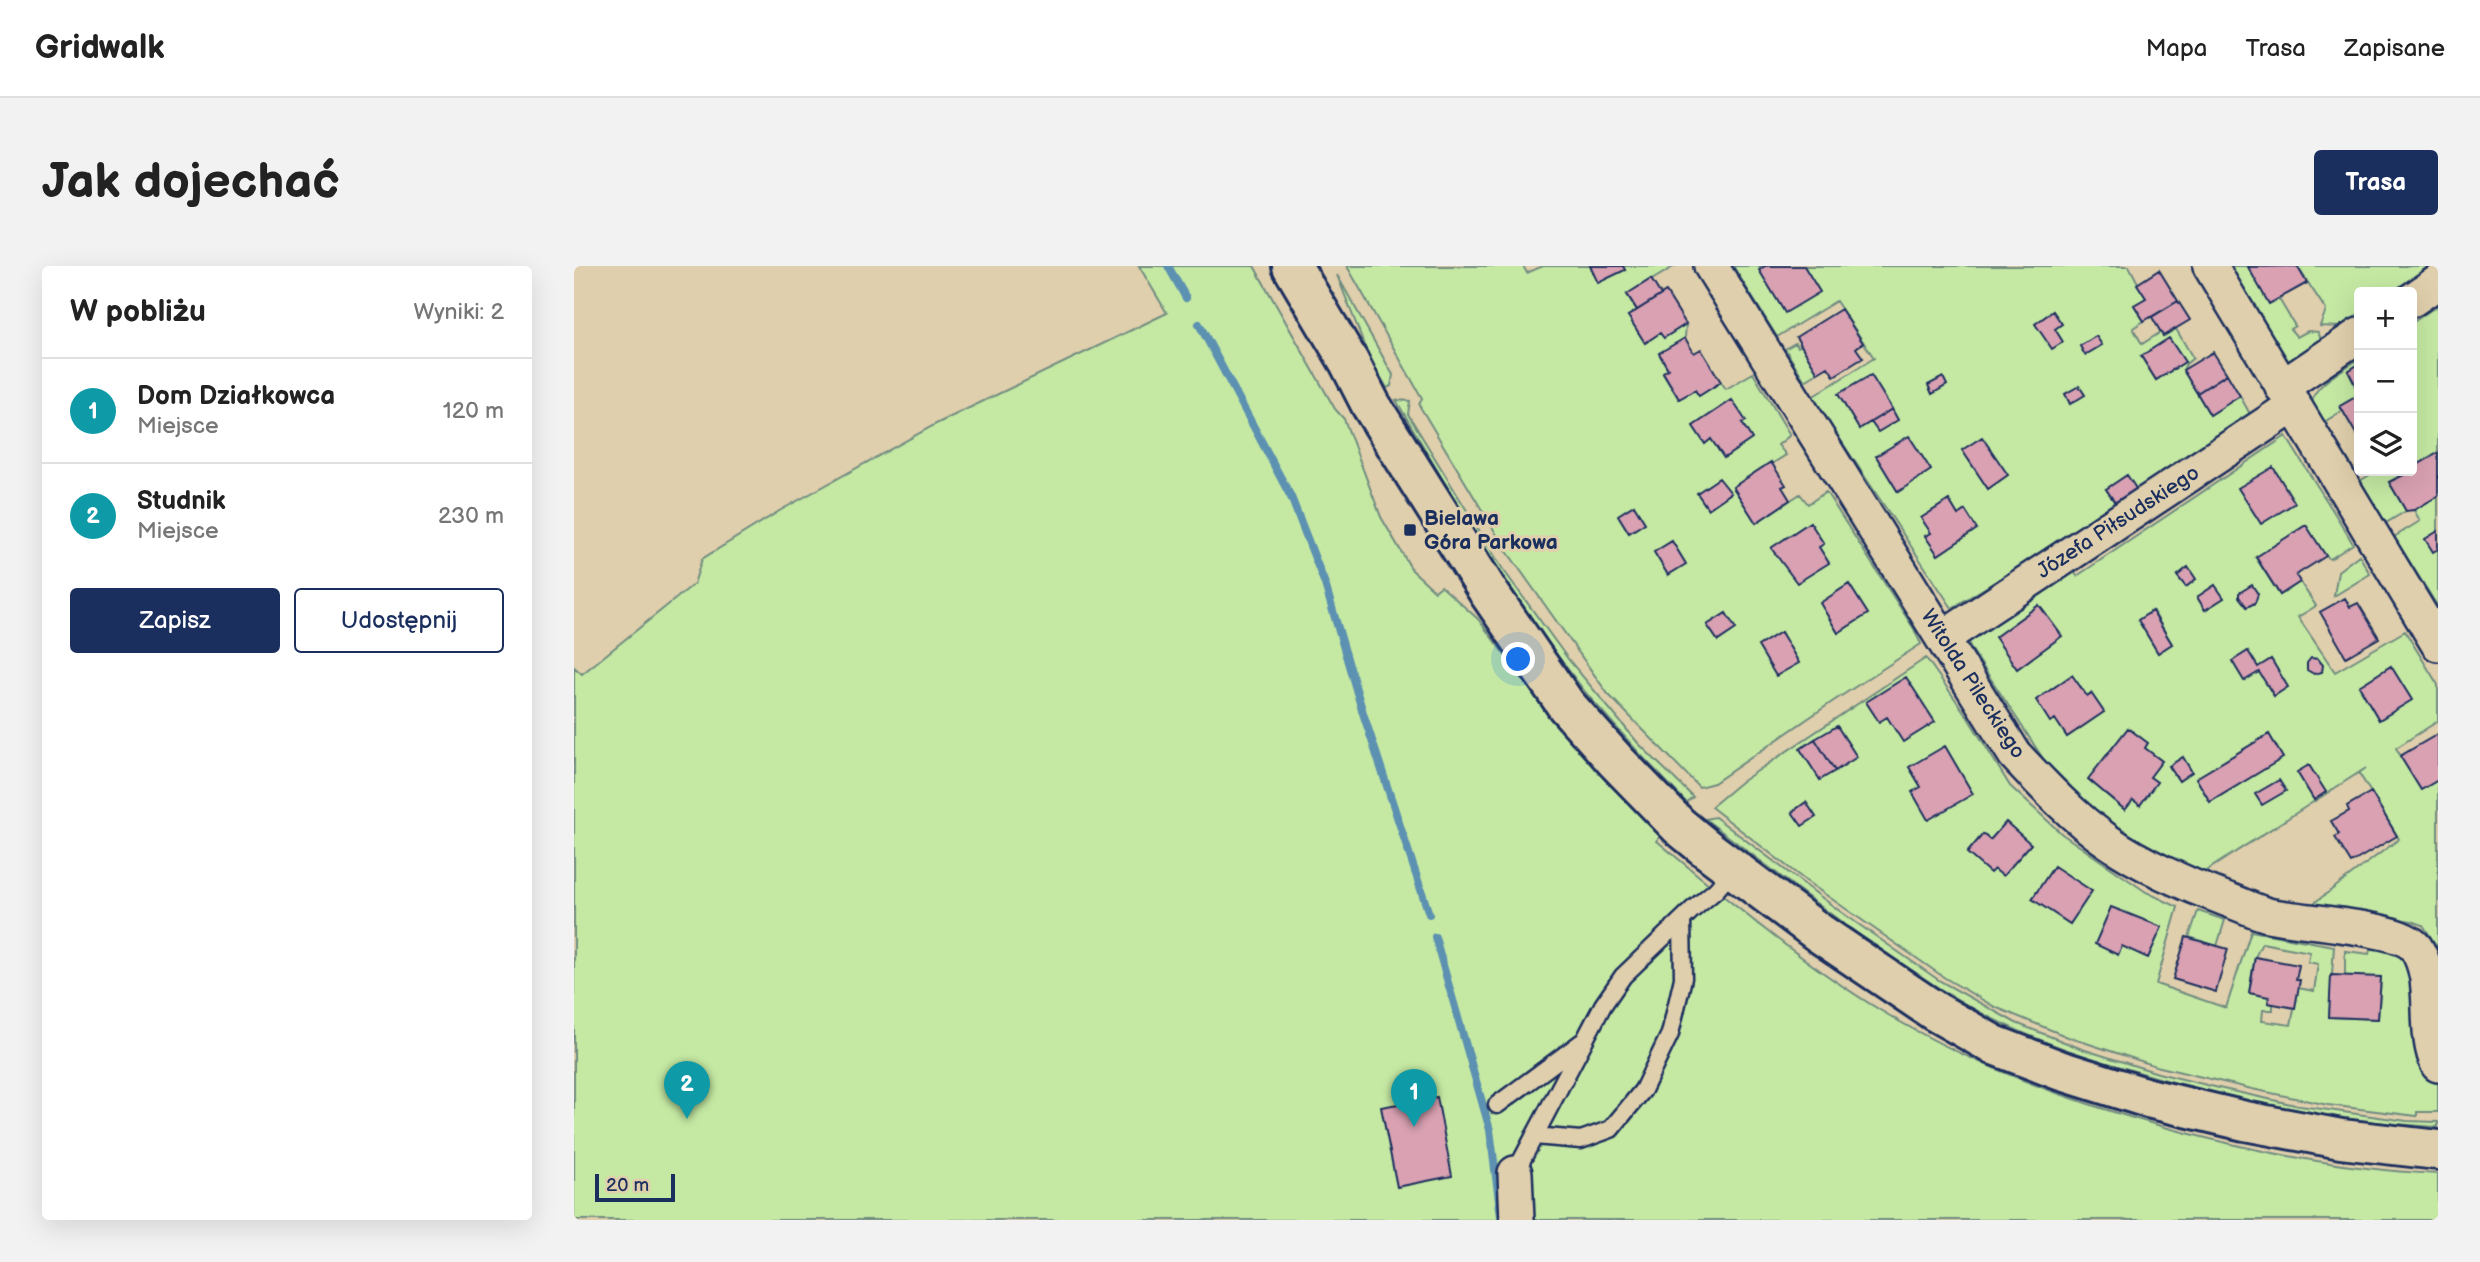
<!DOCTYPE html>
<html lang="pl">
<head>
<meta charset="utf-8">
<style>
  body { margin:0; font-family:"Balsamiq Sans",sans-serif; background:#f2f2f2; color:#222 }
  .controls { position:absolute; right:21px; top:21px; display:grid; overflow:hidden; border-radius:7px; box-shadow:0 7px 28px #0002 }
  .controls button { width:63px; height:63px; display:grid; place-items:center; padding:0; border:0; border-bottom:2px solid #e0e0e0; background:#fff; color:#222; font:35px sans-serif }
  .scale { position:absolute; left:21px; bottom:18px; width:80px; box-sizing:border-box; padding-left:7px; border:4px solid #1b2f5e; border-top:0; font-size:19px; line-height:24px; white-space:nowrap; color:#1b2f5e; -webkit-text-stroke:5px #e0cfac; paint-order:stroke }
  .you { position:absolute; left:945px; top:394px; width:24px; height:24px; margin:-18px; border:5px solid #fff; border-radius:50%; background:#1a73e8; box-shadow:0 0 0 10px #1a73e833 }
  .badge { display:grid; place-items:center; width:46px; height:46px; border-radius:50%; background:#1b2f5e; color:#fff; font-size:23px; font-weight:700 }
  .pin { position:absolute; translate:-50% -58px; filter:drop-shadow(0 2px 4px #0008) }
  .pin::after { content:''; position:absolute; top:37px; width:24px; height:21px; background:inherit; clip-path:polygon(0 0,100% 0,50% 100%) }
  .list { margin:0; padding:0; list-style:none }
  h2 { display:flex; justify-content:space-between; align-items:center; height:91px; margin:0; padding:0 28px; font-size:30px }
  h2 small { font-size:23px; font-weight:400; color:#767676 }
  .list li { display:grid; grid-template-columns:46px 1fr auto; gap:21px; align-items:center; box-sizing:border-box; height:105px; padding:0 28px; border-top:2px solid #e0e0e0 }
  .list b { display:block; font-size:26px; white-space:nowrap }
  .list p { margin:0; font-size:23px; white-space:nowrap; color:#767676 }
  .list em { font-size:23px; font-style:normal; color:#767676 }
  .actions { display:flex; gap:14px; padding:21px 28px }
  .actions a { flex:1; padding:16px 0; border:2px solid #1b2f5e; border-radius:7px; text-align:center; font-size:24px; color:#1b2f5e }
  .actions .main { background:#1b2f5e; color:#fff }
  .icon { flex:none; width:38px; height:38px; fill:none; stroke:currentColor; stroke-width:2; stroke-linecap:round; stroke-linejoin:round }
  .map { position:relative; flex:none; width:1864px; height:954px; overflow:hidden; border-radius:7px }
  header { display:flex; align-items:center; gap:42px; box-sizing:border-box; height:98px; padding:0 35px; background:#fff; border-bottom:2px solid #e0e0e0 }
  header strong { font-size:33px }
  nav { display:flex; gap:38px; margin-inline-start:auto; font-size:24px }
  .intro { display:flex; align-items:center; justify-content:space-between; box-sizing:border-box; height:168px; padding:0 42px }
  h1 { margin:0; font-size:49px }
  .button { padding:18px 32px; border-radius:7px; background:#1b2f5e; color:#fff; font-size:24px; font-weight:700 }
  main { display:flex; gap:42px; padding:0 42px }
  aside { flex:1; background:#fff; border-radius:7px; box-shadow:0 7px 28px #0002 }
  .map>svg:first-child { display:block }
  .green { fill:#c5e9a3; stroke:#708c80; stroke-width:2; fill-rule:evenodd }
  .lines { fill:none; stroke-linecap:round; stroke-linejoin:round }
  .stream { stroke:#5c91b1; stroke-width:8 }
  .building { fill:#d9a1b2; stroke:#1b2f5e; stroke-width:2 }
  .service-casing { stroke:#1b2f5e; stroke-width:21 }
  .minor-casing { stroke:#1b2f5e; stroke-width:38 }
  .secondary-casing { stroke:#1b2f5e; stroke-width:44 }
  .service { stroke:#e0cfac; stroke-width:16 }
  .minor { stroke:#e0cfac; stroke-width:33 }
  .secondary { stroke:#e0cfac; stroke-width:38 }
  .poi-dot { fill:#1b2f5e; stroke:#e0cfac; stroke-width:2.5 }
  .labels { text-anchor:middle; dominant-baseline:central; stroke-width:6; stroke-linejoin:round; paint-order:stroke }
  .poi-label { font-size:21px; font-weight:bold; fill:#1b2f5e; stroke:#e0cfac; text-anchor:start }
  .street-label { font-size:21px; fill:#1b2f5e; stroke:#e0cfac }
</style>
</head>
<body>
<header>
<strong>Gridwalk</strong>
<nav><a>Mapa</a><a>Trasa</a><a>Zapisane</a></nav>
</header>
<div class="intro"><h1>Jak dojechać</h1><a class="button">Trasa</a></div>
<main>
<aside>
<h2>W pobliżu<small>Wyniki: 2</small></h2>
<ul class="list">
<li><span class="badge" style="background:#0f9aa8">1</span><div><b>Dom Działkowca</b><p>Miejsce</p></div><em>120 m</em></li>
<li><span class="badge" style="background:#0f9aa8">2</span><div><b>Studnik</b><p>Miejsce</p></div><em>230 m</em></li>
</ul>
<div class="actions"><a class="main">Zapisz</a><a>Udostępnij</a></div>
</aside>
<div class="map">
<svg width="1864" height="954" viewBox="0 0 1864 954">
  <rect width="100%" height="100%" fill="#e0cfac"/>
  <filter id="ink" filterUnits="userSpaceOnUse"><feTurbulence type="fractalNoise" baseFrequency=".0143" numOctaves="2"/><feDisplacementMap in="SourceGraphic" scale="14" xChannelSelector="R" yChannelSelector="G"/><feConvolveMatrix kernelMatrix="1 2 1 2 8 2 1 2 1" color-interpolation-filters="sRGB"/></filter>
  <g filter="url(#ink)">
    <path class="green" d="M565,0H680L761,143L770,153L807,251L838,304L861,325L867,320L904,353L967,438L1033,516L1087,568L1083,575C1155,635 1229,698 1311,747C1399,800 1495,835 1594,862C1681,886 1773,904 1864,908V954H0V401L8,408L120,318L128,293L207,244L364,157L593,47Z
      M773,0H949L953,7L969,0H1016L1051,4L1049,0H1101L1053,29L1063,44L1054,50L1086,67L1090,72L1112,58L1111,72L1085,88L1094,103L1089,107L1105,133L1121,124L1125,130L1147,116L1152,123L1179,107L1216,169L1204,179L1212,189L1159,222L1183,256L1226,228L1234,238L1252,226L1340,363L1347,378L1258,436L1140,517L1125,521L1034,428L932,284L845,139L848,132Z
      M1159,0H1555L1572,32L1560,39L1570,55L1559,62L1568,78L1587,66L1590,70L1602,63L1619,92L1612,98L1609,104L1636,148L1666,130L1676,148L1563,224L1532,223L1542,238L1481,279L1378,342L1238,131L1300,92L1262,35L1203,71ZM1567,90L1610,96L1582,114Z
      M1652,0H1675L1695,38L1705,33L1721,60L1716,63L1723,71L1734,65L1744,66L1749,78L1717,97H1711Z
      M1723,0H1855L1818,26H1785V48L1767,61L1746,60L1752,44Z
      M763,9L819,109L817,120L813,122L796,93Z
      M1864,39V187L1838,202V57Z
      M1221,77L1224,81L1227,79L1244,107L1231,115L1211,83Z
      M1785,93V98L1774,105L1785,129L1766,140L1768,145L1750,156C1747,151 1740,143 1739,137C1735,122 1774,100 1785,93Z
      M822,134L836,135L834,148L928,302L994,393L1064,477L1119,531L1112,536L1066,488L1012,427L964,364L890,250Z
      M1712,170C1734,207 1758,241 1779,278L1756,293L1752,290L1682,292L1706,329L1726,316L1742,340L1724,351L1761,406L1831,365L1864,419V455L1822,482L1847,524L1864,514V682L1849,659L1838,655L1736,640L1825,573L1785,507L1792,502L1624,610L1595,596L1529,553L1470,494L1396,381L1395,375L1408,361L1500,306L1503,310ZM1579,345L1598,378L1584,386L1565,354Z
      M1802,205H1834L1815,216L1832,245L1810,258L1786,215Z
      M1864,230V341L1820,271L1846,255L1840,244Z
      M1785,289L1796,308L1760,330L1764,305Z
      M1352,392L1393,450L1436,520L1488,568L1572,626L1604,641L1582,718L1652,742L1677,665L1760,680L1755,751L1804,753L1807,712L1771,710V685L1795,688L1798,677L1821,684L1831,694L1864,812V846H1843V850L1754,839L1678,823L1582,800L1494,771L1421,741L1371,712L1232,615L1137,541L1167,516ZM1688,677L1736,686L1734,696L1744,698L1740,725L1724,722L1717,759L1688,755L1689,744H1699V738L1694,737L1695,731L1675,727L1681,691Z
      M1141,551L1267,646L1366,715L1442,757L1508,783L1584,807L1649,823L1726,840L1833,855L1864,856V861C1760,856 1657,834 1557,804C1502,788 1445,769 1395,740C1302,687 1217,617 1131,553Z
      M1624,645L1651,654L1643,680L1615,671Z"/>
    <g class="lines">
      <path class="stream" d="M594,0L612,32
        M625,58L717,231L751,318L789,447L855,648
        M861,671L916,864L927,950"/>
    </g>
    <path class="building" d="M1016,0H1049L1051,4L1024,17Z
      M1191,0H1230L1246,26L1211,47L1185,4Z
      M1723,0L1733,17L1695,38L1674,1Z
      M1585,4L1604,35L1570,55L1560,39L1572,32L1563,18Z
      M1077,13L1087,29L1063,44L1053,28Z
      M1092,26L1112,58L1090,72L1086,67L1071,77L1054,50Z
      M1604,35L1616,54L1589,70L1578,51Z
      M1267,43L1289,77L1282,82L1289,92L1260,110L1254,101L1244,107L1222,71Z
      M1479,45L1488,58L1481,63L1489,76L1478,83L1461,58Z
      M1522,70L1528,79L1511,89L1506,80Z
      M1111,72L1120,87L1127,83L1147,116L1125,130L1121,124L1105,133L1089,106L1094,103L1085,87Z
      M1595,72L1611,96L1582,114L1567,90Z
      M1639,86L1653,108L1623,127L1609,104Z
      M1785,98V125L1774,105Z
      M1653,108L1666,130L1636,149L1623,127Z
      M1297,109L1318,143L1285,163L1264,128Z
      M1369,111L1373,119L1358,128L1354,119Z
      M1505,120L1511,129L1496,138L1491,128Z
      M1785,129V173L1766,140Z
      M1158,134L1172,155L1168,157L1178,173L1150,192L1137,173L1131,178L1119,160Z
      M1318,143L1324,154L1304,166L1297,156Z
      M1335,170L1357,204L1324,226L1302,190Z
      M1408,171L1434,209L1414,223L1388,184Z
      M1864,187V230L1840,244L1832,245L1815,216L1838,205V202Z
      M1197,196L1212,219L1208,221L1216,234L1182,257L1159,221Z
      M1699,201L1721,237L1687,258L1664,222Z
      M1553,209L1563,224L1542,238L1532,223Z
      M1145,212L1157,227L1134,243L1123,227Z
      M1375,234L1384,249L1391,244L1403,263L1364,289L1351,270L1357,267L1347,252Z
      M1060,239L1071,257L1055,267L1044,249Z
      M1236,256L1250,278L1245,281L1255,297L1223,317L1197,282Z
      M1732,259L1752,290L1722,309L1726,316L1706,329L1682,291Z
      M1864,265V283L1859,286L1851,273Z
      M1098,275L1112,298L1094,309L1080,286Z
      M1614,301L1622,313L1612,321L1603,310Z
      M1275,318L1294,348L1264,367L1246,337Z
      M1641,319L1650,332L1631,344L1623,331Z
      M1678,319L1684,328L1681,337L1673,341L1665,331V327Z
      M1771,332L1776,341L1784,337L1805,372L1772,391L1746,346Z
      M1465,339L1488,370L1443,403L1421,371Z
      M1578,345L1598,378L1584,387L1564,354Z
      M1152,347L1162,363L1144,375L1133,359Z
      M1207,366L1225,397L1202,410L1184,380Z
      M1674,385L1684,401L1697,393L1714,421L1700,430L1685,406L1670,415L1658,395Z
      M1737,392L1744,393L1749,399L1748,406L1740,408L1733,404V397Z
      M1817,400L1838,434L1805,454L1785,420Z
      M1498,409L1513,430L1517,427L1530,446L1493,471L1481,453L1476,456L1462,434Z
      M1332,411L1361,456L1329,476L1313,451L1305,456L1292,436Z
      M1263,460L1283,491L1261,505L1241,473Z
      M1554,462L1574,477L1571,482L1588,495L1576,511L1583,516L1566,539L1559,534L1551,544L1514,513Z
      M1695,468L1709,492L1636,536L1622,512Z
      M1864,468V514L1847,524L1826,490Z
      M1241,473L1261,505L1246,514L1226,483Z
      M1371,480L1399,528L1354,554L1338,526L1347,521L1335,501Z
      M1609,491L1618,506L1605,515L1595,500Z
      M1735,499L1752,526L1740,534L1723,506Z
      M1705,514L1712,525L1688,539L1681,528Z
      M1797,526L1823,570L1777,597L1761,571L1765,568L1757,555L1775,545L1773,540Z
      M1232,536L1242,551L1228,560L1218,546Z
      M1432,556L1457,578L1429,610L1420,603L1416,607L1393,587L1409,568L1416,574Z
      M1480,600L1518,625L1496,658L1458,633Z
      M1537,641L1588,661L1574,692L1548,680L1544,689L1521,678Z
      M1612,671L1654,683L1642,726L1599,713Z
      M1681,691L1725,699L1722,714H1726L1721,742L1694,737L1695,731L1675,727Z
      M1757,709L1807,711L1804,753L1755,751Z
      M863,831L878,910L823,921L807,841Z"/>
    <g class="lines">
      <defs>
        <path id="service" d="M923,839L1008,776
          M960,870L1007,874L1037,863L1069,824L1096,768L1109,712L1108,654
          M941,907L1029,739L1049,710L1118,644L1142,624L1160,603"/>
        <path id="minor" d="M1137,0L1441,489C1470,520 1500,552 1535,576C1566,598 1613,619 1649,632C1664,637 1679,645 1694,649C1724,656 1826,660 1842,682C1864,716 1847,762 1864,799
          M1636,0L1864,378
          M1838,34L1864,16
          M1708,121L1785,69
          M1369,372L1719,140
          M941,907L943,954"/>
        <path id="secondary" d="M718,0L775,96L797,139L915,327L992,439L1042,495L1105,560L1133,583L1245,667L1362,746L1420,779L1485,804L1574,832L1671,855L1767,873L1864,884"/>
      </defs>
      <use href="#service" class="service-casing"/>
      <use href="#minor" class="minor-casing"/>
      <use href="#secondary" class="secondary-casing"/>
      <use href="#service" class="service"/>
      <use href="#minor" class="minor"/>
      <use href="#secondary" class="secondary"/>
    </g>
  </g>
  <rect class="poi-dot" x="829" y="257" width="14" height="14" rx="3.5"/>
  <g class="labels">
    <g class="poi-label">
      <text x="850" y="252">Bielawa<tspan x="850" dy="24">Góra Parkowa</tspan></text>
    </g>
    <g class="street-label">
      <text transform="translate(1544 256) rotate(-33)">Józefa Piłsudskiego</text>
      <text transform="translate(1399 418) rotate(57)">Witolda Pileckiego</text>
    </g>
  </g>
</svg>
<div class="controls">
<button>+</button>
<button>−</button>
<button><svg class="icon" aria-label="layers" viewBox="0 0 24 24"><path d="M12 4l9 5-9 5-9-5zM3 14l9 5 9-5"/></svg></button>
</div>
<div class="scale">20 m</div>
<div class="you"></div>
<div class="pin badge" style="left:840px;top:861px;background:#0f9aa8">1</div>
<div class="pin badge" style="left:113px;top:853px;background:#0f9aa8">2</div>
</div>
</main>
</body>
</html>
